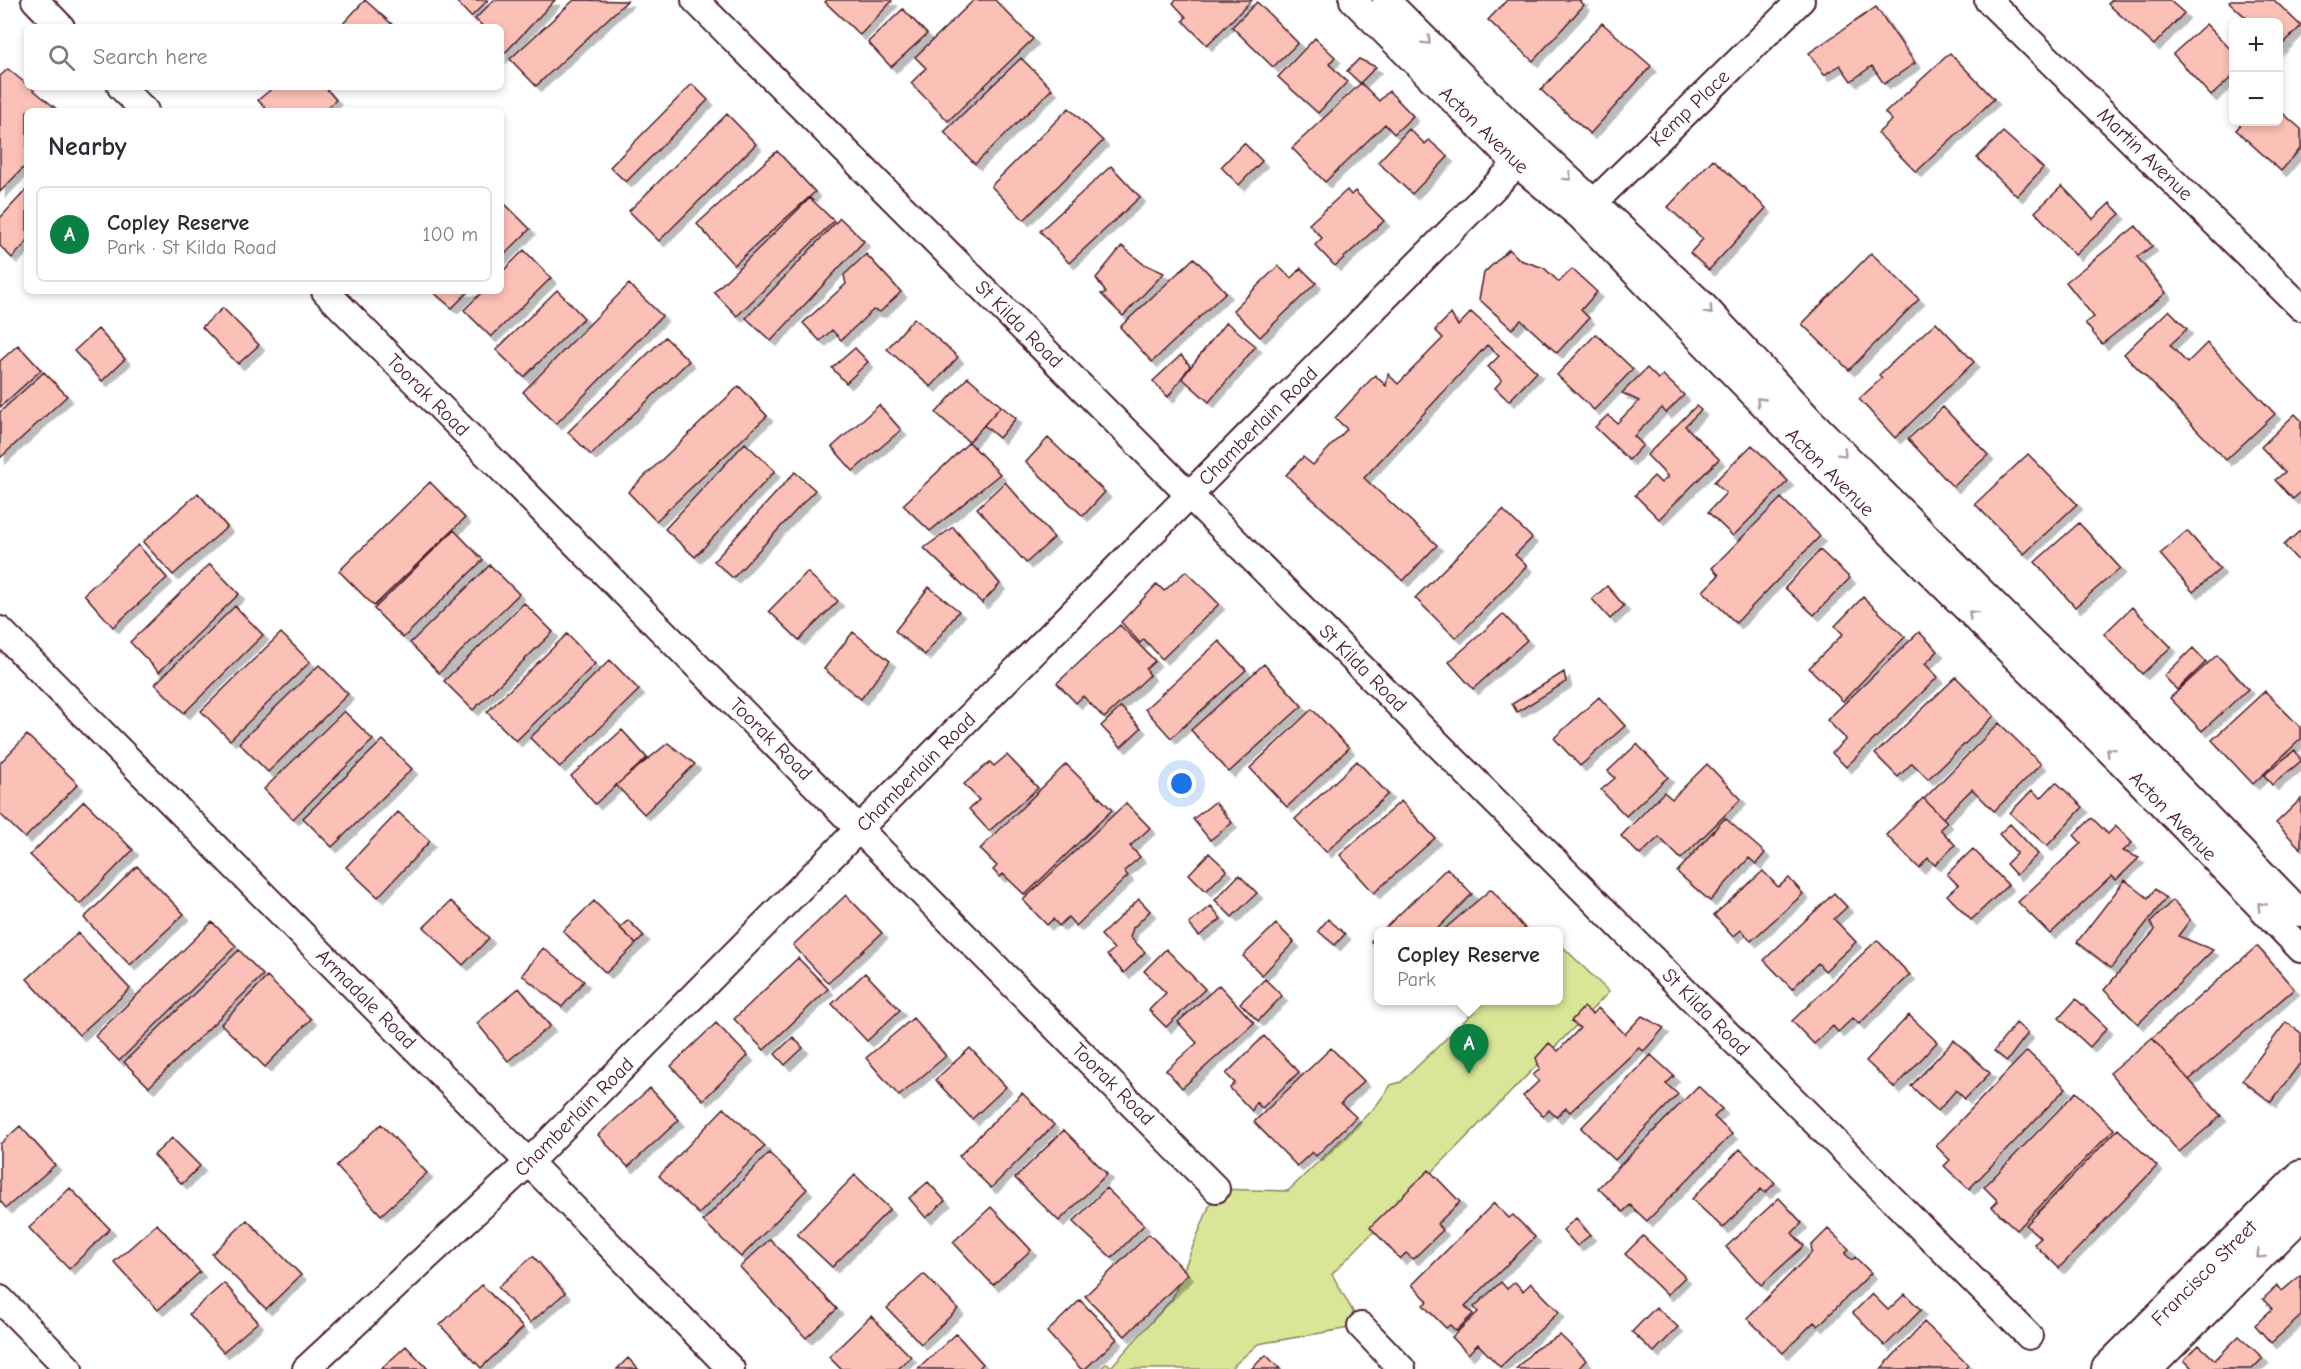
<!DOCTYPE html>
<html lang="en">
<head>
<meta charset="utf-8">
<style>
  body { margin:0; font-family:"Comic Neue",sans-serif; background:#f7f7f7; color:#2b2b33 }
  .controls { position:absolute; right:18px; top:18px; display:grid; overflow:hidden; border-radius:9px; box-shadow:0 3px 9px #0003 }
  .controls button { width:54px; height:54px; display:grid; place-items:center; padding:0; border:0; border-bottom:2px solid #e1e1e2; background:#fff; color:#2b2b33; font:30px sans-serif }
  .you { position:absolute; left:1182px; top:784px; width:21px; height:21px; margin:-15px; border:4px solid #fff; border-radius:50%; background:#1a73e8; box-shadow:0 0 0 9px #1a73e833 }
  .badge { display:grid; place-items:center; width:39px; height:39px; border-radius:50%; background:#0b8043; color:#fff; font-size:20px; font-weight:700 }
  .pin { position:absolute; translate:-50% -50px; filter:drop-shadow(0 2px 3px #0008) }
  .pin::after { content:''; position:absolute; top:32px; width:21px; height:18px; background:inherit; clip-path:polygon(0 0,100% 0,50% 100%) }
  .popup { position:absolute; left:1374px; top:927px; width:189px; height:78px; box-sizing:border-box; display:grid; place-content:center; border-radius:9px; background:#fff; filter:drop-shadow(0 2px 4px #0005); font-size:20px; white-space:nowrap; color:#7c7c81 }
  .popup b { font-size:22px; color:#2b2b33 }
  .popup::after { content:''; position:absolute; left:50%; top:100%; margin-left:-12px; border:12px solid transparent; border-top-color:#fff }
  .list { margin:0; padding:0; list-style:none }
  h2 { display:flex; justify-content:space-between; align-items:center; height:78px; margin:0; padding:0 24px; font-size:26px }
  h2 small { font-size:20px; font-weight:400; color:#7c7c81 }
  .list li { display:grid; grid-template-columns:39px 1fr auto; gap:18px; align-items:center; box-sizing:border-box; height:96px; margin:0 12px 12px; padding:0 12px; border:2px solid #e1e1e2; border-radius:9px }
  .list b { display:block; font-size:22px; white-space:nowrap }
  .list p { margin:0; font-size:20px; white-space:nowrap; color:#7c7c81 }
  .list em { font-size:20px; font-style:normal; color:#7c7c81 }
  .icon { flex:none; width:33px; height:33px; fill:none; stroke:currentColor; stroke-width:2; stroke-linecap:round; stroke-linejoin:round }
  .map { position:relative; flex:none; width:2301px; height:1369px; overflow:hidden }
  .search { position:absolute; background:#fff; box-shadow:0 3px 9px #0003; left:24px; top:24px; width:480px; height:66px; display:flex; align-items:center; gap:15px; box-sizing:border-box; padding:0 21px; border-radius:9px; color:#7c7c81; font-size:22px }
  .panel { position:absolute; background:#fff; box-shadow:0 3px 9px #0003; left:24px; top:108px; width:480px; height:186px; border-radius:9px }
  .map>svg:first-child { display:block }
  .green { fill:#d9e698; stroke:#928262; stroke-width:1.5 }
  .building { fill:#fbc0b6; stroke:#4a1f2b; stroke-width:1.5; filter:url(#shadow) }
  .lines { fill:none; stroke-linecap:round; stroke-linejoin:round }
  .minor-casing { stroke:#4a1f2b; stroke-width:30 }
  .tertiary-casing { stroke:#4a1f2b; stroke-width:36 }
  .minor { stroke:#fff; stroke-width:26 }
  .tertiary { stroke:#fff; stroke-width:32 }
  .oneway { stroke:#ae9aa0 }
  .labels { text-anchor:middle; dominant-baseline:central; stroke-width:4.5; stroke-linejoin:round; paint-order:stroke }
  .street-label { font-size:20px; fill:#4a1f2b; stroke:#fff }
</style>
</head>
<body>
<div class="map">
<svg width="2301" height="1369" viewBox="0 0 2301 1369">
  <defs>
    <filter id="shadow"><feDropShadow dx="5.5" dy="5.5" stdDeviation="0" flood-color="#0004"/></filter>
  </defs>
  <rect width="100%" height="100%" fill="#fff"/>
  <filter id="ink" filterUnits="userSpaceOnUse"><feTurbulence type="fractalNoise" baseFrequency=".0167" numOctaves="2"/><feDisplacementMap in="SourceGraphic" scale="12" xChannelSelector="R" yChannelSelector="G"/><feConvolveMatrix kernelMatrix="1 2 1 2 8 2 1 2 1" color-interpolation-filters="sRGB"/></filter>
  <g filter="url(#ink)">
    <path class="green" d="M1559,943L1609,992L1332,1274L1361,1326L1258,1344L1230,1369H1100L1107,1363L1111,1367L1172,1299L1216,1189L1288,1191L1376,1106L1391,1085L1401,1082L1485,1001L1559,1000Z"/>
    <path class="building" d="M365,0L395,27H340Z
      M455,0H488L471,17Z
      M494,0H555L501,57V27H484L475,19Z
      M574,0L627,1L536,86L510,59Z
      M827,0H891L892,1L860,35L825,2Z
      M974,0H995L1033,39L948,121L911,83L926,68L915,57Z
      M1176,0H1252L1207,45L1183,21L1186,17L1173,3Z
      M1507,0H1582L1580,2L1584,5L1533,61L1488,20Z
      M2112,0H2169L2184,13L2154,45L2108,4Z
      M2231,0H2274L2301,26L2278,49V22H2251L2229,2Z
      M1257,2L1298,43L1273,67L1232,27Z
      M1876,7L1915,63L1884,84L1872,66L1851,81L1840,65L1824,75L1809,53Z
      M903,9L927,34L891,67L868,42Z
      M1602,23L1651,66L1590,134L1541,90Z
      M2206,24L2234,53V75L2211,96L2173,54Z
      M1315,38L1335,57L1329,64L1347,82L1318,113L1278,77Z
      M1950,53L1994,99L1916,172L1878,133L1892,120L1885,113Z
      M1021,58L1052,89L975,164L944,132Z
      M1359,59L1376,67L1360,83L1347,71Z
      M8,69L59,111H27V164L0,192V76Z
      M1361,83L1379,101L1389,91L1413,116L1394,134L1385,124L1325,182L1292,148Z
      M692,84L708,100L626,182L610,167Z
      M274,87H325L336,100L324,111H268L258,100Z
      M1069,108L1103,141L1024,220L991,186Z
      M2278,109L2301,129V148L2281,171L2236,130L2243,122H2278Z
      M727,114L756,144L659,241L629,211Z
      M1409,129L1425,144L1429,140L1448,157L1412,194L1378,162Z
      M2003,132L2043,168L2017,196L1977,158Z
      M1244,143L1262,161L1239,185L1221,167Z
      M777,151L815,192L734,265L697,224Z
      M1713,159L1766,208L1709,270L1690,253L1703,239L1668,207Z
      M1111,166L1140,197L1069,263L1040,231Z
      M2062,186L2093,219L2110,203L2120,214L2075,255L2035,212Z
      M27,189V242L12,258L0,246V218Z
      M1347,190L1351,195L1355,191L1384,221L1335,266L1315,245L1322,238L1309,224Z
      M810,198L834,221L737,316L714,292Z
      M503,202L530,229L501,258V203Z
      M840,218L864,241L771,341L746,318Z
      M2136,226L2152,246L2137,257L2166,293L2102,344L2085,323L2094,317L2066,282Z
      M1122,246L1142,263L1164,273L1123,316L1101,294L1106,293L1096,278Z
      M1509,249L1520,260L1544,268L1559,282L1572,269L1597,292L1581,310L1589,318L1557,353L1521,320L1512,329L1479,299L1484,273Z
      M524,250L551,278L491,337L464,310L483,291H501V273Z
      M1871,253L1919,299L1849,370L1802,324Z
      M866,254L901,292L880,312L873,310L841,340L832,330L820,341L803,323L846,284L844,275Z
      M1194,258L1226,292L1152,362L1120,327Z
      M1278,266L1291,278L1301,268L1316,283L1260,337L1233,310Z
      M629,284L662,316L556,424L523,392Z
      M557,290L584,318L524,377L496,350Z
      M432,291H469L452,308Z
      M223,308L259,345L238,364L202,327Z
      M2169,310L2187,329L2170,345L2187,363L2207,343L2275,414L2226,460L2124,354Z
      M1471,312L1537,372L1509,401L1495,388L1502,380L1488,367L1499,356L1487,345L1364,478L1437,545L1403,581L1286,475L1303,457L1313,465L1347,429L1335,418L1375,375L1386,386L1388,374L1398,384L1443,338L1435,330L1451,314L1458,326Z
      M914,318L958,357L931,387L887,349Z
      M1226,322L1256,346L1209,402L1182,378Z
      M1936,322L1974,362L1895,438L1859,399L1882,378L1879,375Z
      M98,329L125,359L102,381L74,351Z
      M1596,334L1633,369L1594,410L1557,375Z
      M665,337L689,361L591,455L568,432Z
      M18,345L41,370L0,407V361Z
      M855,348L868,362L846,383L832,368Z
      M1181,355L1190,366L1168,397L1153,381Z
      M1647,368L1658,379L1663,375L1684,395L1666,413L1662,408L1634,436L1643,445L1629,460L1595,427L1608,415L1617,423L1639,401L1622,393Z
      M44,372L67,396L0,458V412Z
      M968,377L1001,406L969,442L936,413Z
      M739,386L767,416L656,521L628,492Z
      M879,405L901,430L853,471L832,447Z
      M1001,406L1016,418L999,438L984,425Z
      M1696,406L1701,410L1685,426L1719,459L1659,519L1635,495L1654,476L1661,483L1668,477L1647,455Z
      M1943,407L1988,455L1953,487L1908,439Z
      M2295,414L2301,420V492L2293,499L2275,480L2285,472L2261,447Z
      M1048,438L1105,492L1083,516L1026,462Z
      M969,442L1000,474L930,531L903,505Z
      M745,443L775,471L695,557L665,529Z
      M1752,445L1788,481L1733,536L1708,512L1726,493L1714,482Z
      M2028,454L2077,504L2024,554L1975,504Z
      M795,472L815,490L733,578L714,561Z
      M430,482L465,518L374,606L339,571Z
      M1005,482L1054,538L1026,563L977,508Z
      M198,493L227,527L173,575L143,542Z
      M1781,498L1820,536L1736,623L1703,591L1719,575L1712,568Z
      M1503,510L1532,538L1515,555L1527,566L1456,638L1415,598Z
      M2079,523L2120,568L2075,607L2035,562Z
      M953,527L1000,584L982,603L924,548Z
      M454,530L483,560L403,638L374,609Z
      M2301,530V564L2284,545Z
      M2187,531L2220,569L2193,592L2160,554Z
      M138,545L167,578L113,627L84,594Z
      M1820,550L1850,578L1814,615L1785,588Z
      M210,564L239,594L159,672L130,642Z
      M490,565L519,594L439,673L410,643Z
      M1186,571L1219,604L1162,659L1144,639L1140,643L1121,622L1157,584L1164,591Z
      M807,572L838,601L799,640L769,611Z
      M1607,586L1624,606L1610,619L1592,599Z
      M929,587L959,611L925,655L895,631Z
      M1863,597L1905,637L1843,701L1809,668L1843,634L1835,626Z
      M524,603L553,632L473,710L444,681Z
      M235,606L263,635L184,713L155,684Z
      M2132,607L2171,647L2142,674L2104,634Z
      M1503,614L1527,640L1473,689L1449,662Z
      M1120,625L1155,661L1146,669L1150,675L1104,718L1083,696L1076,703L1057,683Z
      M853,632L890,661L861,699L824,669Z
      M1919,632L1938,651L1925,664L1938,677L1846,767L1832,753L1846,739L1827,720Z
      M281,633L310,662L230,740L201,711Z
      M567,634L595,664L516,741L487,712Z
      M1219,641L1246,670L1171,738L1145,709Z
      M2193,648L2206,662L2177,690L2164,676Z
      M2217,655L2248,689L2202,731L2170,698Z
      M610,660L639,690L560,767L530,738Z
      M1264,664L1302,706L1229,772L1191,730Z
      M319,665L348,694L268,772L239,743Z
      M1564,672L1566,682L1517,712L1512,704Z
      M1956,677L1994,716L1928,779L1912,763L1898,777L1875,754Z
      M2265,691L2301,728V739L2253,784L2212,740Z
      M1599,697L1625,726L1580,766L1554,738Z
      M1121,707L1141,728L1121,747L1101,726Z
      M1312,709L1349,748L1287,807L1250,768Z
      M344,711L373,740L293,819L264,789Z
      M1999,723L2041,764L1994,811L1972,789L1943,818L1924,799Z
      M622,730L647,758L595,804L571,776Z
      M27,735L78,784L25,838L0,814V763Z
      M383,740L412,769L332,847L303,818Z
      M668,743L695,764L644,814L616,785Z
      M1637,744L1668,777L1626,816L1601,790L1615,778L1608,771Z
      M2295,750L2301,761L2272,785L2264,775Z
      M1007,755L1038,788L989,831L969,809L979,800L964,784L990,762L994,766Z
      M1357,761L1388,794L1326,852L1295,819Z
      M1066,764L1112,810L1025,895L1003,874L1000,877L993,870L997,866L980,849Z
      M1707,764L1741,799L1681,859L1659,837L1640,855L1621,836L1664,792L1672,799Z
      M2056,782L2083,807L2047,846L2010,813L2032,790L2041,798Z
      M1923,798L1947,822L1940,829L1955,845L1935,865L1928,858L1919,868L1886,835Z
      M2301,799V849L2276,823Z
      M84,801L133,850L80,904L30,855Z
      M1401,801L1435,838L1374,893L1340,855Z
      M1215,802L1232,823L1210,840L1193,819Z
      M1126,803L1150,828L1130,846L1140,857L1124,871L1128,876L1076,926L1068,917L1059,926L1053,919L1047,925L1023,900Z
      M398,812L430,841L378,897L346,867Z
      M1725,818L1765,853L1756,864L1749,858L1710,901L1677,872Z
      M2092,818L2108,834L2116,826L2132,843L2123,851L2139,858L2116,880L2112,876L2050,934L2018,902L2081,843L2074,835Z
      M2010,824L2038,854L2016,875L2006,864L2017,853L1999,834Z
      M1973,849L2008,885L1971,920L1947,895L1958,885L1947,874Z
      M1209,853L1227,870L1206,891L1189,874Z
      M137,866L184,914L130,965L84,918Z
      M1447,868L1472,894L1434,932H1381Z
      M1763,871L1778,887L1789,878L1803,894L1751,941L1741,930L1733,937L1714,915Z
      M1239,875L1257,893L1232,917L1215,900Z
      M2125,880L2148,898L2155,889L2166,898L2111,968L2077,942Z
      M1491,889L1525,929L1522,932H1441Z
      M1834,893L1847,907L1834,919L1856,942L1825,971L1818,963L1792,989L1764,960Z
      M846,895L882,933L828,983L793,945Z
      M1139,899L1150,911L1133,928L1130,937L1145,952L1124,973L1107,955L1114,949L1101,935Z
      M2173,900L2190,920L2178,936L2213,950L2138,1024L2104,990L2155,930L2150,923Z
      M451,901L489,938L463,965L424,927Z
      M594,901L636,944L606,973L563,931Z
      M1211,906L1221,919L1199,936L1189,924Z
      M1328,919L1345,934L1335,945L1318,931Z
      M628,920L644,936L636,944L620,928Z
      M212,922L236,946L119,1061L95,1036Z
      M1276,924L1294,942L1262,975L1243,956Z
      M78,933L130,989L79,1035L27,979Z
      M1379,933V949L1371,941Z
      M1877,940L1910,975L1859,1024L1853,1018L1838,1032L1833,1026L1814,1044L1792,1021Z
      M2257,946L2294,989L2189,1080L2152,1038Z
      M543,948L584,981L562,1007L522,975Z
      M1166,949L1205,989L1166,1027L1149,1010L1166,993L1144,971Z
      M239,950L263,975L149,1087L124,1062Z
      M798,958L828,989L764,1050L734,1019Z
      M865,973L900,1010L867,1041L832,1004Z
      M267,977L311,1019L265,1067L221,1024Z
      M1265,979L1282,996L1258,1021L1240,1003Z
      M1219,985L1254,1023L1182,1088L1166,1070L1197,1043L1178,1022Z
      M519,988L550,1026L508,1061L477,1023Z
      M2076,999L2107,1028L2090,1047L2059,1018Z
      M1584,1007L1592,1014L1598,1008L1625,1034L1642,1016L1664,1028L1644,1051L1639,1048L1570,1112L1566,1108L1556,1117L1549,1110L1543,1116L1523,1096L1539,1081L1533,1075L1540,1069L1536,1058L1549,1043L1558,1051L1580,1028L1571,1021Z
      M1909,1015L1937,1042L1895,1088L1866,1061Z
      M913,1018L946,1056L899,1096L866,1058Z
      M2286,1022L2301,1033V1062L2271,1102L2242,1080Z
      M716,1023L748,1056L703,1100L671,1066Z
      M2016,1023L2028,1033L2007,1061L1994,1051Z
      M1264,1036L1299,1072L1262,1108L1256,1102L1252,1111L1230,1088L1235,1083L1226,1074Z
      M793,1037L803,1048L785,1065L775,1054Z
      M2152,1038L2221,1116L2179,1152L2110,1073Z
      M1954,1040L1990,1073L1965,1099L1956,1090L1938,1111L1911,1086Z
      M970,1048L1006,1087L972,1119L935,1080Z
      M1331,1048L1364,1081L1341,1103L1356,1117L1316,1156L1312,1152L1297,1166L1254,1122Z
      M2027,1051L2066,1088L1969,1189L1944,1166L1950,1160L1936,1146Z
      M1651,1055L1674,1076L1666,1084L1678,1094L1615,1160L1581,1128Z
      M1698,1086L1722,1109L1714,1117L1732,1134L1647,1221L1630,1205L1623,1212L1598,1188Z
      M650,1088L679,1120L628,1167L598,1135Z
      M2076,1092L2114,1129L2017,1230L1992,1207L1998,1201L1984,1187Z
      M1022,1093L1054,1125L991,1188L959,1156Z
      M724,1108L765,1146L699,1214L659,1176Z
      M381,1124L427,1173L381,1215L336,1166Z
      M20,1126L55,1165L6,1208L0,1201V1144Z
      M2118,1129L2157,1166L2059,1268L2034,1244L2041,1238L2026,1225Z
      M1064,1130L1107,1174L1059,1221L1015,1178Z
      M172,1138L200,1166L182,1184L154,1155Z
      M1740,1149L1775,1183L1765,1193L1761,1189L1723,1228L1692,1199Z
      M769,1153L807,1189L741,1257L703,1221Z
      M1429,1170L1460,1202L1437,1224L1443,1230L1413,1259L1406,1253L1400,1259L1370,1227Z
      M855,1175L890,1209L832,1267L797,1234Z
      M928,1182L945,1201L926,1218L909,1198Z
      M70,1188L110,1229L69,1269L29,1228Z
      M1106,1188L1144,1225L1112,1258L1073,1222Z
      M1779,1198L1802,1223L1792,1233L1804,1246L1761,1285L1726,1247Z
      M1494,1203L1509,1218L1513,1215L1535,1237L1465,1306L1473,1314L1456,1331L1450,1325L1446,1328L1423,1305L1428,1301L1412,1285Z
      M991,1207L1031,1250L993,1285L953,1242Z
      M1576,1218L1590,1235L1577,1246L1563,1230Z
      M247,1220L301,1275L266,1309L212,1254Z
      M157,1224L200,1272L158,1310L114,1262Z
      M1828,1229L1849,1249L1845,1254L1852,1260L1855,1257L1871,1273L1818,1326L1814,1322L1783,1353L1747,1318L1812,1252L1811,1246Z
      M1149,1234L1188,1274L1125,1336L1085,1296Z
      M1643,1236L1685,1277L1667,1295L1625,1254Z
      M770,1239L837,1309L806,1338L740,1267Z
      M533,1256L565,1293L530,1323L498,1287Z
      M924,1274L958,1309L921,1344L887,1308Z
      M2301,1275V1316L2271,1343L2255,1325L2272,1309L2263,1299L2277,1286L2282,1291Z
      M1501,1282L1507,1289L1515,1282L1523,1291L1531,1283L1559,1312L1500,1367L1478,1344L1468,1354L1452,1337L1478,1312L1474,1307Z
      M224,1283L258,1322L223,1352L189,1314Z
      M482,1285L523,1328L481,1368L440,1325Z
      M1872,1294L1888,1310L1905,1294L1921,1310L1885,1346L1853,1313Z
      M1080,1300L1117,1339L1085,1369H1081L1047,1332Z
      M1656,1307L1678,1327L1654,1352L1632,1332Z
      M871,1316L911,1357L898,1369H841L829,1357Z
      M1924,1322L1968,1365L1965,1369H1881Z
      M956,1334L983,1364L978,1369H918Z
      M1560,1335L1586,1360L1578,1369H1516L1535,1349Z
      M2239,1336L2263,1358L2252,1369H2193L2184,1360L2199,1345L2215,1360Z
      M406,1346L428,1369H381Z
      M1266,1355L1280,1369H1251Z
      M628,1358L638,1369H617Z"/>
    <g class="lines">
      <defs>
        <path id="minor" d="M35,0L61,27
          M695,0L2029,1336
          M1353,0L1517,164L1580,216L1840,483L2124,765L2301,949
          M1386,0L1508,122L1702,304L1812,422L2032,642L2089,695L2301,913
          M1988,0L2301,307
          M121,87L145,111
          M1584,212L1801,0
          M325,291L1216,1189
          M0,630L546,1180L731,1369
          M0,1299L69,1369
          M1361,1326L1402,1369
          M306,1369L529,1162L1517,164"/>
        <path id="tertiary" d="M2108,1369L2301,1177
          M2145,1369L2301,1213"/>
      </defs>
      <use href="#minor" class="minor-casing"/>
      <use href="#tertiary" class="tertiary-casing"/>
      <use href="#minor" class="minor"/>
      <use href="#tertiary" class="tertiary"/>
    </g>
    <defs><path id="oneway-chevron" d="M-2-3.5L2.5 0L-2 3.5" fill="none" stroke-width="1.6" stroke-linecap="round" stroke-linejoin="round" transform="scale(1.5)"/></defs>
    <g class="oneway">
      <use href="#oneway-chevron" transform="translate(1427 41) rotate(45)"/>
      <use href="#oneway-chevron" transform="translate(1568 177) rotate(42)"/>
      <use href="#oneway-chevron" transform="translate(1709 311) rotate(47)"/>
      <use href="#oneway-chevron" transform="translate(1760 401) rotate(-134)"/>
      <use href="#oneway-chevron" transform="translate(1843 453) rotate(45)"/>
      <use href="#oneway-chevron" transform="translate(1972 614) rotate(-135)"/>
      <use href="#oneway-chevron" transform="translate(2110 751) rotate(-135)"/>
      <use href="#oneway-chevron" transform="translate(2261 906) rotate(-134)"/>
      <use href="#oneway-chevron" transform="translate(2260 1255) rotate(135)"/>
    </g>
  </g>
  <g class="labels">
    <g class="street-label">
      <text transform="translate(1690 108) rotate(-44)">Kemp Place</text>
      <text transform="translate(1484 130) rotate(44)">Acton Avenue</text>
      <text transform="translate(2145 154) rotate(44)">Martin Avenue</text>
      <text transform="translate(1019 324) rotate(45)">St Kilda Road</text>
      <text transform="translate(428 395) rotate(45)">Toorak Road</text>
      <text transform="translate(1258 426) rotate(-45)">Chamberlain Road</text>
      <text transform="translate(1830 472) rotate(45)">Acton Avenue</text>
      <text transform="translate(1363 668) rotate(45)">St Kilda Road</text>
      <text transform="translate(771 739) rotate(45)">Toorak Road</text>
      <text transform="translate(916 772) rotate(-45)">Chamberlain Road</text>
      <text transform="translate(2173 816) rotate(46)">Acton Avenue</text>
      <text transform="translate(366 999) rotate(45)">Armadale Road</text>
      <text transform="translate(1706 1012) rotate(45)">St Kilda Road</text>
      <text transform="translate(1113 1084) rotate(45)">Toorak Road</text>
      <text transform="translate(574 1117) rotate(-45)">Chamberlain Road</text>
      <text transform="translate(2204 1273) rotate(-45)">Francisco Street</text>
    </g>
  </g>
</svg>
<div class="controls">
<button>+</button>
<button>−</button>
</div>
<div class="you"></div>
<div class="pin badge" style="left:1469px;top:1074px">A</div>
<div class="popup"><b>Copley Reserve</b>Park</div>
<div class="search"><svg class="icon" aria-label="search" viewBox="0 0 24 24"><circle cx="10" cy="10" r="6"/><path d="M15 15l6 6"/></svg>Search here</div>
<section class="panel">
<h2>Nearby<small></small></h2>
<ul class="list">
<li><span class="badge">A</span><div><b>Copley Reserve</b><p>Park · St Kilda Road</p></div><em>100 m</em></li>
</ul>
</section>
</div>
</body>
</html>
